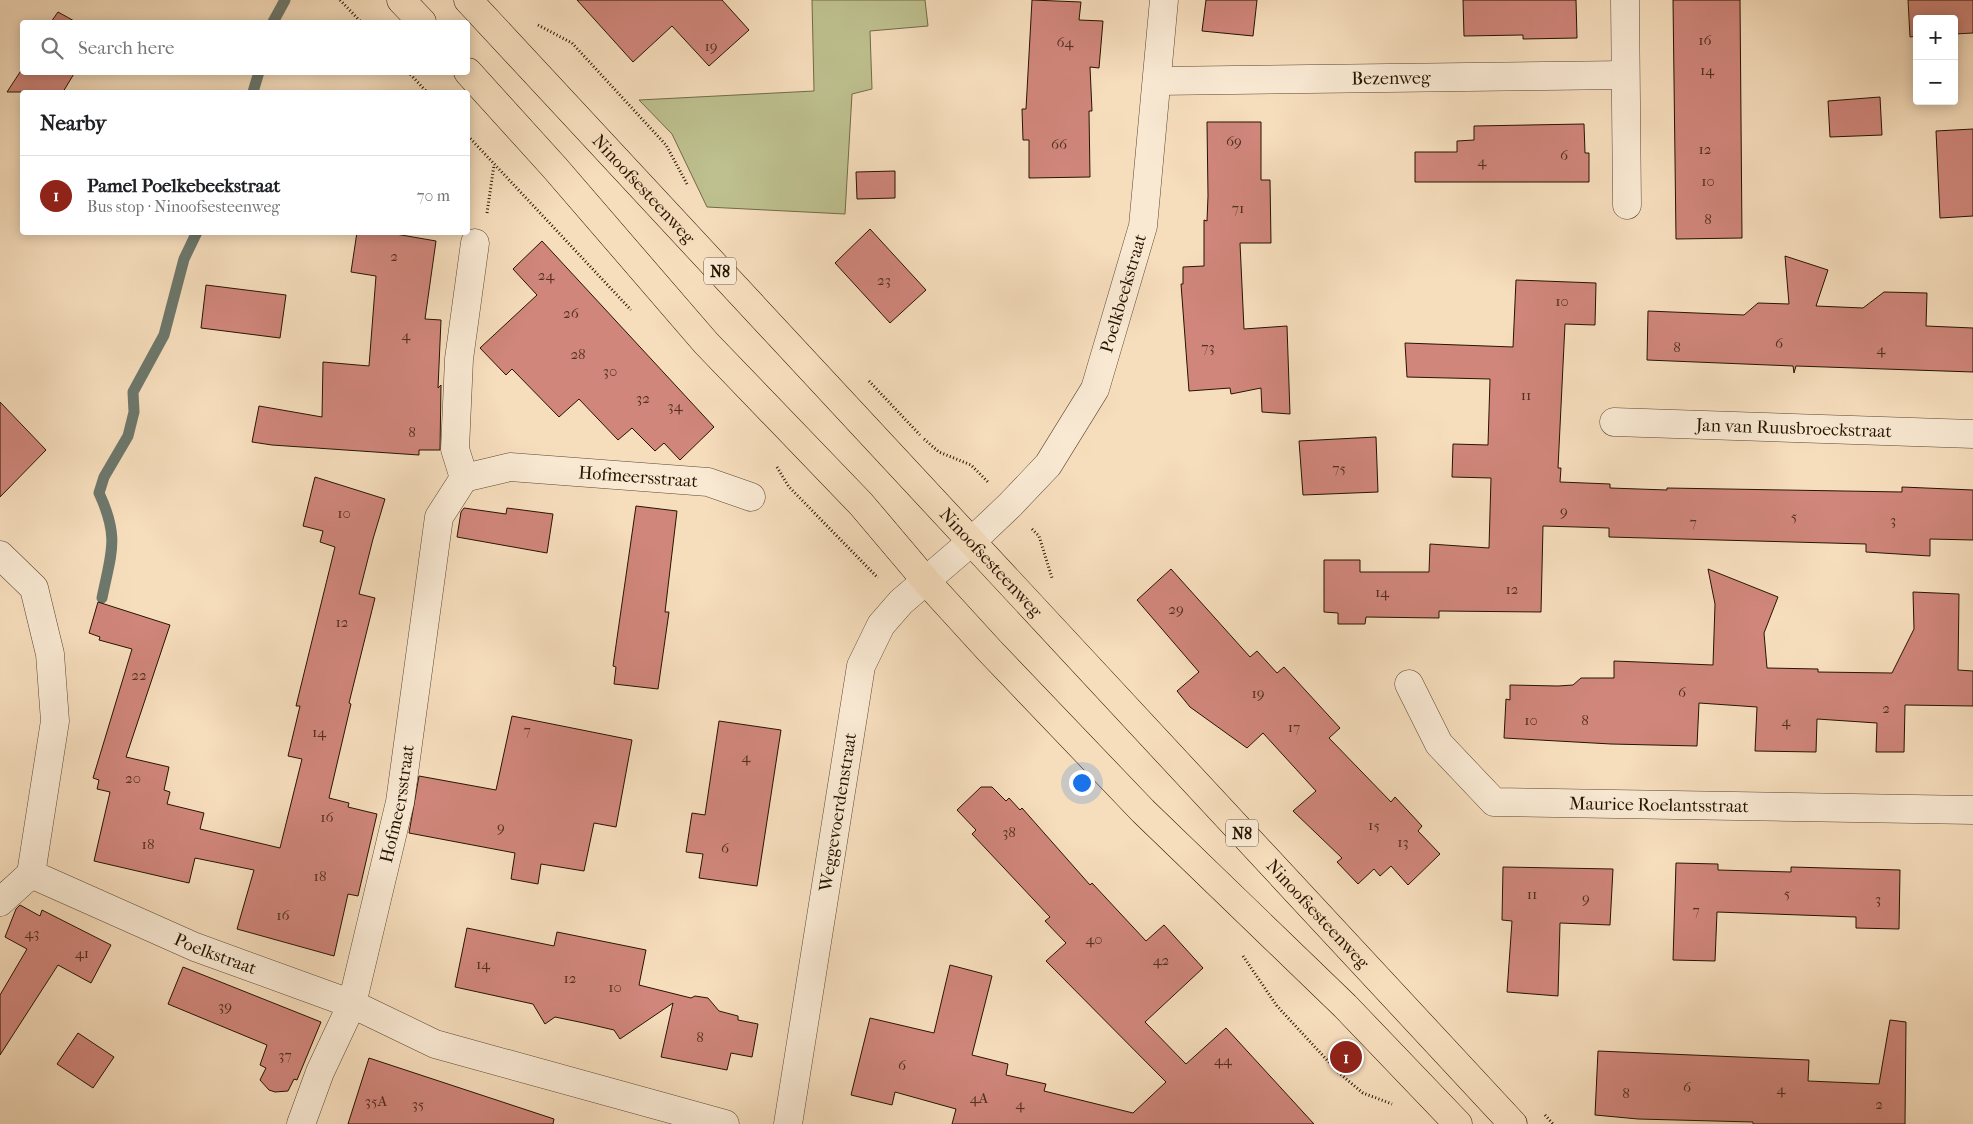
<!DOCTYPE html>
<html lang="en">
<head>
<meta charset="utf-8">
<style>
  body { margin:0; font-family:"IM FELL French Canon",serif; background:#f2f2f2; color:#202124 }
  .controls { position:absolute; right:15px; top:15px; display:grid; overflow:hidden; border-radius:5px; box-shadow:0 2px 12px #0003 }
  .controls button { width:45px; height:45px; display:grid; place-items:center; padding:0; border:0; border-bottom:1px solid #e0e0e0; background:#fff; color:#202124; font:25px sans-serif }
  .you { position:absolute; left:1081px; top:782px; width:18px; height:18px; margin:-12px; border:4px solid #fff; border-radius:50%; background:#1a73e8; box-shadow:0 0 0 8px #1a73e833 }
  .badge { display:grid; place-items:center; width:32px; height:32px; border-radius:50%; background:#8f2418; color:#fff; font-size:16px; font-weight:700 }
  .pin { position:absolute; translate:-50% -50%; border:2px solid #fff; box-shadow:0 1px 5px #0006 }
  .list { margin:0; padding:0; list-style:none }
  h2 { display:flex; justify-content:space-between; align-items:center; height:65px; margin:0; padding:0 20px; font-size:21px }
  h2 small { font-size:16px; font-weight:400; color:#757577 }
  .list li { display:grid; grid-template-columns:32px 1fr auto; gap:15px; align-items:center; box-sizing:border-box; height:80px; padding:0 20px; border-top:1px solid #e0e0e0 }
  .list b { display:block; font-size:19px; white-space:nowrap }
  .list p { margin:0; font-size:16px; white-space:nowrap; color:#757577 }
  .list em { font-size:16px; font-style:normal; color:#757577 }
  .icon { flex:none; width:28px; height:28px; fill:none; stroke:currentColor; stroke-width:2; stroke-linecap:round; stroke-linejoin:round }
  .map { position:relative; flex:none; width:1973px; height:1124px; overflow:hidden }
  .search { position:absolute; background:#fff; box-shadow:0 2px 12px #0003; left:20px; top:20px; width:450px; height:55px; display:flex; align-items:center; gap:12px; box-sizing:border-box; padding:0 18px; border-radius:5px; color:#757577; font-size:19px }
  .panel { position:absolute; background:#fff; box-shadow:0 2px 12px #0003; left:20px; top:90px; width:450px; height:145px; border-radius:5px }
  .map>svg:first-child { display:block }
  .green { fill:#bec08f; stroke:#726a48 }
  .lines { fill:none; stroke-linecap:round; stroke-linejoin:round }
  .stream { stroke:#6d786c; stroke-width:11 }
  .building { fill:#d0867b; stroke:#261401 }
  .street-casing { stroke:#5a4630; stroke-width:29 }
  .primary-casing { stroke:#261401; stroke-width:29 }
  .path { stroke:#261401; stroke-width:3; stroke-dasharray:1 2.5; stroke-linecap:butt }
  .street { stroke:#f9e9d3; stroke-width:28 }
  .primary { stroke:#f6ddbc; stroke-width:28 }
  .labels { text-anchor:middle; dominant-baseline:central; stroke-width:5; stroke-linejoin:round; paint-order:stroke }
  .number-label { font-size:15px; fill:#503020 }
  .shield { fill:#f9e9d3; stroke:#655440; stroke-width:1 }
  .shield-label { font-size:16px; font-weight:bold; fill:#261401 }
  .street-label { font-size:18px; fill:#261401; stroke:#f9e9d3 }
</style>
</head>
<body>
<div class="map">
<svg width="1973" height="1124" viewBox="0 0 1973 1124">
  <rect width="100%" height="100%" fill="#f6ddbc"/>
  <filter id="stains"><feTurbulence type="fractalNoise" baseFrequency=".004" numOctaves="4"/><feColorMatrix values="0 0 0 0 .2 0 0 0 0 .09 0 0 0 0 .02 0 0 0 .5 -.17"/></filter>
  <radialGradient id="worn" r=".72"><stop offset=".6" stop-color="#630" stop-opacity="0"/><stop offset="1" stop-color="#630" stop-opacity=".3"/></radialGradient>
  <path class="green" d="M812,0H925L928,26L870,31L872,89L852,94L845,214L707,207L672,134L639,100L814,91Z"/>
  <g class="lines">
    <path class="stream" d="M273,22L285,0
      M253,92L259,72
      M102,598C111,553 120,538 99,493L104,477L128,436L134,412L133,392L164,335L184,259L197,232"/>
  </g>
  <path class="building" d="M577,0H722L749,30L709,66L672,26L633,62Z
    M1032,0L1081,2L1079,20L1103,21L1099,68L1090,67L1092,111H1089L1090,177L1029,178V140H1023L1022,109H1026Z
    M1206,0H1257L1253,36L1202,31Z
    M1463,0H1576L1577,38L1523,39V35L1464,36Z
    M1673,0H1740L1742,238L1676,239Z
    M1908,0H1973V33L1954,34V19H1917V36L1910,37Z
    M58,12L76,22H51Z
    M22,69V72H75L63,92H7Z
    M1880,97L1882,135L1830,137L1828,101Z
    M1207,122H1261V180H1270L1271,243H1240L1244,329L1287,326L1290,414L1262,412L1261,388L1231,394L1230,388L1189,391L1181,284H1183V267L1204,266V220L1207,221L1208,196Z
    M1584,124L1585,153H1589V182H1415V152H1457V141L1474,140V126Z
    M1973,129V216L1940,218L1936,131Z
    M895,171V198L857,199L856,172Z
    M870,229L926,290L890,323L835,263Z
    M357,232H384L436,241L425,319L441,320L438,388L441,385L440,450H419V455L272,445L252,442L259,406L322,417L323,362L369,366L376,276L351,272Z
    M542,241L714,427L680,460L664,443L655,451L632,428L618,440L579,399L559,417L512,369L506,375L480,348L537,295L513,269Z
    M1785,256L1828,270L1816,306L1863,308L1884,292L1927,293L1926,326L1973,328V372L1796,366L1794,373L1793,366L1647,360L1648,311L1744,315L1758,303L1789,304Z
    M1516,280L1596,283L1595,325L1565,324L1558,468H1561L1560,482L1610,484V488L1667,490V488L1902,492V487L1973,490V540L1930,539V556L1866,552V544L1609,537V528L1543,526L1541,612L1439,611V618L1366,617L1365,624H1338V613L1324,612V560H1360V572H1429L1430,544L1489,548L1491,478L1452,477L1453,444L1488,445L1490,379L1407,377L1405,343L1513,347Z
    M206,285L286,295L280,338L201,328Z
    M0,402L46,450L0,497Z
    M1376,437L1378,492L1303,495L1299,441Z
    M315,477L385,499L373,539L359,594L375,598L349,703L351,704L329,798L349,803L348,807L377,814L358,896L348,894L334,956L237,929L254,870L195,858L189,883L94,861L110,792L97,789L99,780L93,778L132,649L99,640L100,637L89,633L98,602L170,625L126,757L169,767L164,790L170,792L167,804L204,813L200,829L280,848L302,759L288,756L300,706H296L335,547L320,542L323,531L303,526Z
    M636,506L677,511L665,612H669L658,689L614,684L616,667L613,666Z
    M464,508L506,514L507,508L553,514L547,553L457,537L461,512Z
    M1171,569L1250,657L1257,651L1277,673L1284,667L1340,728L1329,738L1391,802L1395,797L1422,826L1418,831L1440,854L1408,885L1391,866L1380,876L1374,869L1358,884L1337,862L1342,858L1293,811L1316,791L1263,733L1247,748L1190,707L1177,691L1199,672L1137,600Z
    M1708,569L1778,597L1764,633L1767,668L1818,669V672L1892,673L1914,629L1913,592L1959,594L1958,670L1973,671V706L1905,705L1904,752H1876L1877,723L1817,719L1816,752L1755,751L1757,707L1699,703L1697,746L1611,744L1504,738L1506,699L1510,700V685L1558,686L1573,685L1581,678H1614V661L1713,665L1715,604Z
    M512,716L632,740L616,827L594,823L584,871L541,864L538,884L511,879L515,853L409,833L419,776L496,790Z
    M719,721L781,730L757,886L699,878L703,854L686,852L692,813L705,815Z
    M981,787H992L1006,801L1009,798L1020,810L1022,808L1090,885L1092,883L1146,941L1164,925L1203,968L1145,1022L1186,1064L1226,1028L1314,1124H952L956,1109L895,1092L892,1105L851,1095L870,1018L934,1033L950,965L992,976L972,1055L1008,1064L1006,1075L1046,1084L1044,1091L1133,1113L1166,1082L1046,961L1066,943L1045,921L1050,917L972,834L976,830L957,810Z
    M1676,863L1718,864V870L1791,872V867L1900,870L1899,929L1856,928V917L1717,912L1715,961L1673,960Z
    M1503,867L1613,869L1610,925L1560,923L1558,996L1507,992L1512,921L1502,920Z
    M20,905L40,916L42,910L111,945L91,983L58,965L0,1055V995L27,949L5,937L16,909Z
    M467,928L554,946L557,932L646,950L639,985L691,998L695,996L708,998L719,1011L738,1016V1020L758,1024L752,1057L731,1053L727,1070L661,1057L673,1003L620,1039L614,1030L584,1023L555,1017L545,1024L533,1004L455,987Z
    M183,967L321,1022L297,1080L294,1079L288,1091L275,1092L269,1090L260,1080L266,1068L260,1065L267,1045L168,1004Z
    M1890,1020L1906,1022L1905,1124H1753V1122L1638,1119L1595,1115L1598,1051L1809,1060L1808,1081L1879,1084Z
    M78,1033L114,1057L93,1088L57,1064Z
    M369,1058L554,1119L553,1124H348Z"/>
  <g class="lines">
    <defs>
      <g id="street">
        <path d="M1625,0L1627,205"/>
        <path id="s1" d="M1157,81L1625,75"/>
        <path id="s2" d="M1614,422L1973,434"/>
        <path d="M464,478L455,449L459,359L475,243"/>
        <path d="M0,555L34,588L50,654L55,721L31,874"/>
        <path id="s3" d="M1409,684L1439,744L1494,802L1973,810"/>
        <path id="s4" d="M31,874L195,947L352,1004L435,1044L725,1124"/>
        <path d="M0,902L31,874"/>
        <path id="s5" d="M301,1124L320,1072L352,1004L400,802L439,517L464,478L510,467L708,482L751,497"/>
        <path id="s6" d="M788,1124L861,666L881,625L901,602L971,542L1010,505L1048,465L1095,389L1143,226L1164,0"/>
      </g>
      <g id="primary">
        <path d="M401,0L422,22"/>
        <path id="s7" d="M468,0L1513,1124"/>
        <path d="M468,72L555,168L706,343L861,504L927,582L990,651L1143,811L1345,1006L1458,1124"/>
      </g>
    </defs>
    <use href="#street" class="street-casing"/>
    <use href="#primary" class="primary-casing"/>
    <path class="path" d="M340,0L361,22
      M538,25L572,43L666,145L687,184
      M408,72L427,92
      M468,136L631,310
      M487,213L494,165
      M869,381L920,435
      M924,439L939,452L971,465L988,482
      M777,467L789,487L878,578
      M1032,529L1039,536L1052,578
      M1243,956L1277,1006L1339,1073L1363,1093L1392,1104
      M1545,1115L1553,1124"/>
    <use href="#street" class="street"/>
    <use href="#primary" class="primary"/>
  </g>
  <g class="labels">
    <g class="number-label">
      <text x="1705" y="40">16</text>
      <text x="1065" y="42">64</text>
      <text x="711" y="46">19</text>
      <text x="1707" y="70">14</text>
      <text x="1234" y="141">69</text>
      <text x="1059" y="144">66</text>
      <text x="1705" y="149">12</text>
      <text x="1564" y="155">6</text>
      <text x="1482" y="161">4</text>
      <text x="1708" y="181">10</text>
      <text x="1238" y="208">71</text>
      <text x="1708" y="219">8</text>
      <text x="394" y="256">2</text>
      <text x="546" y="275">24</text>
      <text x="884" y="280">23</text>
      <text x="1562" y="301">10</text>
      <text x="571" y="313">26</text>
      <text x="406" y="335">4</text>
      <text x="1779" y="343">6</text>
      <text x="1208" y="347">73</text>
      <text x="1677" y="347">8</text>
      <text x="1881" y="349">4</text>
      <text x="578" y="354">28</text>
      <text x="610" y="371">30</text>
      <text x="1526" y="395">11</text>
      <text x="643" y="398">32</text>
      <text x="675" y="406">34</text>
      <text x="412" y="432">8</text>
      <text x="1339" y="468">75</text>
      <text x="1564" y="511">9</text>
      <text x="344" y="513">10</text>
      <text x="1794" y="516">5</text>
      <text x="1893" y="520">3</text>
      <text x="1693" y="522">7</text>
      <text x="1512" y="589">12</text>
      <text x="1382" y="592">14</text>
      <text x="1176" y="609">29</text>
      <text x="342" y="622">12</text>
      <text x="139" y="675">22</text>
      <text x="1682" y="692">6</text>
      <text x="1258" y="693">19</text>
      <text x="1886" y="708">2</text>
      <text x="1531" y="720">10</text>
      <text x="1585" y="720">8</text>
      <text x="1786" y="721">4</text>
      <text x="1294" y="727">17</text>
      <text x="527" y="730">7</text>
      <text x="319" y="732">14</text>
      <text x="746" y="757">4</text>
      <text x="133" y="778">20</text>
      <text x="327" y="817">16</text>
      <text x="1374" y="825">15</text>
      <text x="501" y="827">9</text>
      <text x="1009" y="832">38</text>
      <text x="1403" y="842">13</text>
      <text x="148" y="844">18</text>
      <text x="725" y="848">6</text>
      <text x="320" y="876">18</text>
      <text x="1787" y="893">5</text>
      <text x="1532" y="894">11</text>
      <text x="1586" y="898">9</text>
      <text x="1878" y="899">3</text>
      <text x="1696" y="910">7</text>
      <text x="283" y="915">16</text>
      <text x="32" y="933">43</text>
      <text x="1094" y="939">40</text>
      <text x="82" y="953">41</text>
      <text x="1161" y="960">42</text>
      <text x="483" y="964">14</text>
      <text x="570" y="978">12</text>
      <text x="615" y="987">10</text>
      <text x="225" y="1006">39</text>
      <text x="700" y="1037">8</text>
      <text x="285" y="1055">37</text>
      <text x="1223" y="1060">44</text>
      <text x="902" y="1065">6</text>
      <text x="1687" y="1087">6</text>
      <text x="1781" y="1089">4</text>
      <text x="1626" y="1093">8</text>
      <text x="979" y="1098">4A</text>
      <text x="376" y="1101">35A</text>
      <text x="418" y="1104">35</text>
      <text x="1020" y="1104">4</text>
      <text x="1879" y="1104">2</text>
    </g>
    <g class="shield">
      <rect x="704" y="257.5" width="32" height="27" rx="4"/>
      <rect x="1226" y="819.5" width="32" height="27" rx="4"/>
    </g>
    <g class="shield-label">
      <text x="720" y="271">N8</text>
      <text x="1242" y="833">N8</text>
    </g>
    <g class="street-label">
      <text stroke="none"><textPath href="#s1" startOffset="234">Bezenweg</textPath></text>
      <text stroke="none"><textPath href="#s7" startOffset="258">Ninoofsesteenweg</textPath></text>
      <text stroke="none"><textPath href="#s6" startOffset="930">Poelkbeekstraat</textPath></text>
      <text stroke="none"><textPath href="#s2" startOffset="180">Jan van Ruusbroeckstraat</textPath></text>
      <text stroke="none"><textPath href="#s5" startOffset="848">Hofmeersstraat</textPath></text>
      <text stroke="none"><textPath href="#s7" startOffset="768">Ninoofsesteenweg</textPath></text>
      <text stroke="none"><textPath href="#s5" startOffset="336">Hofmeersstraat</textPath></text>
      <text stroke="none"><textPath href="#s3" startOffset="312">Maurice Roelantsstraat</textPath></text>
      <text stroke="none"><textPath href="#s6" startOffset="316">Weggevoerdenstraat</textPath></text>
      <text stroke="none"><textPath href="#s7" startOffset="1248">Ninoofsesteenweg</textPath></text>
      <text stroke="none"><textPath href="#s4" startOffset="201">Poelkstraat</textPath></text>
    </g>
  </g>
  <rect width="100%" height="100%" filter="url(#stains)"/>
  <rect width="100%" height="100%" fill="url(#worn)"/>
</svg>
<div class="controls">
<button>+</button>
<button>−</button>
</div>
<div class="you"></div>
<div class="pin badge" style="left:1346px;top:1057px">1</div>
<div class="search"><svg class="icon" aria-label="search" viewBox="0 0 24 24"><circle cx="10" cy="10" r="6"/><path d="M15 15l6 6"/></svg>Search here</div>
<section class="panel">
<h2>Nearby<small></small></h2>
<ul class="list">
<li><span class="badge">1</span><div><b>Pamel Poelkebeekstraat</b><p>Bus stop · Ninoofsesteenweg</p></div><em>70 m</em></li>
</ul>
</section>
</div>
</body>
</html>
